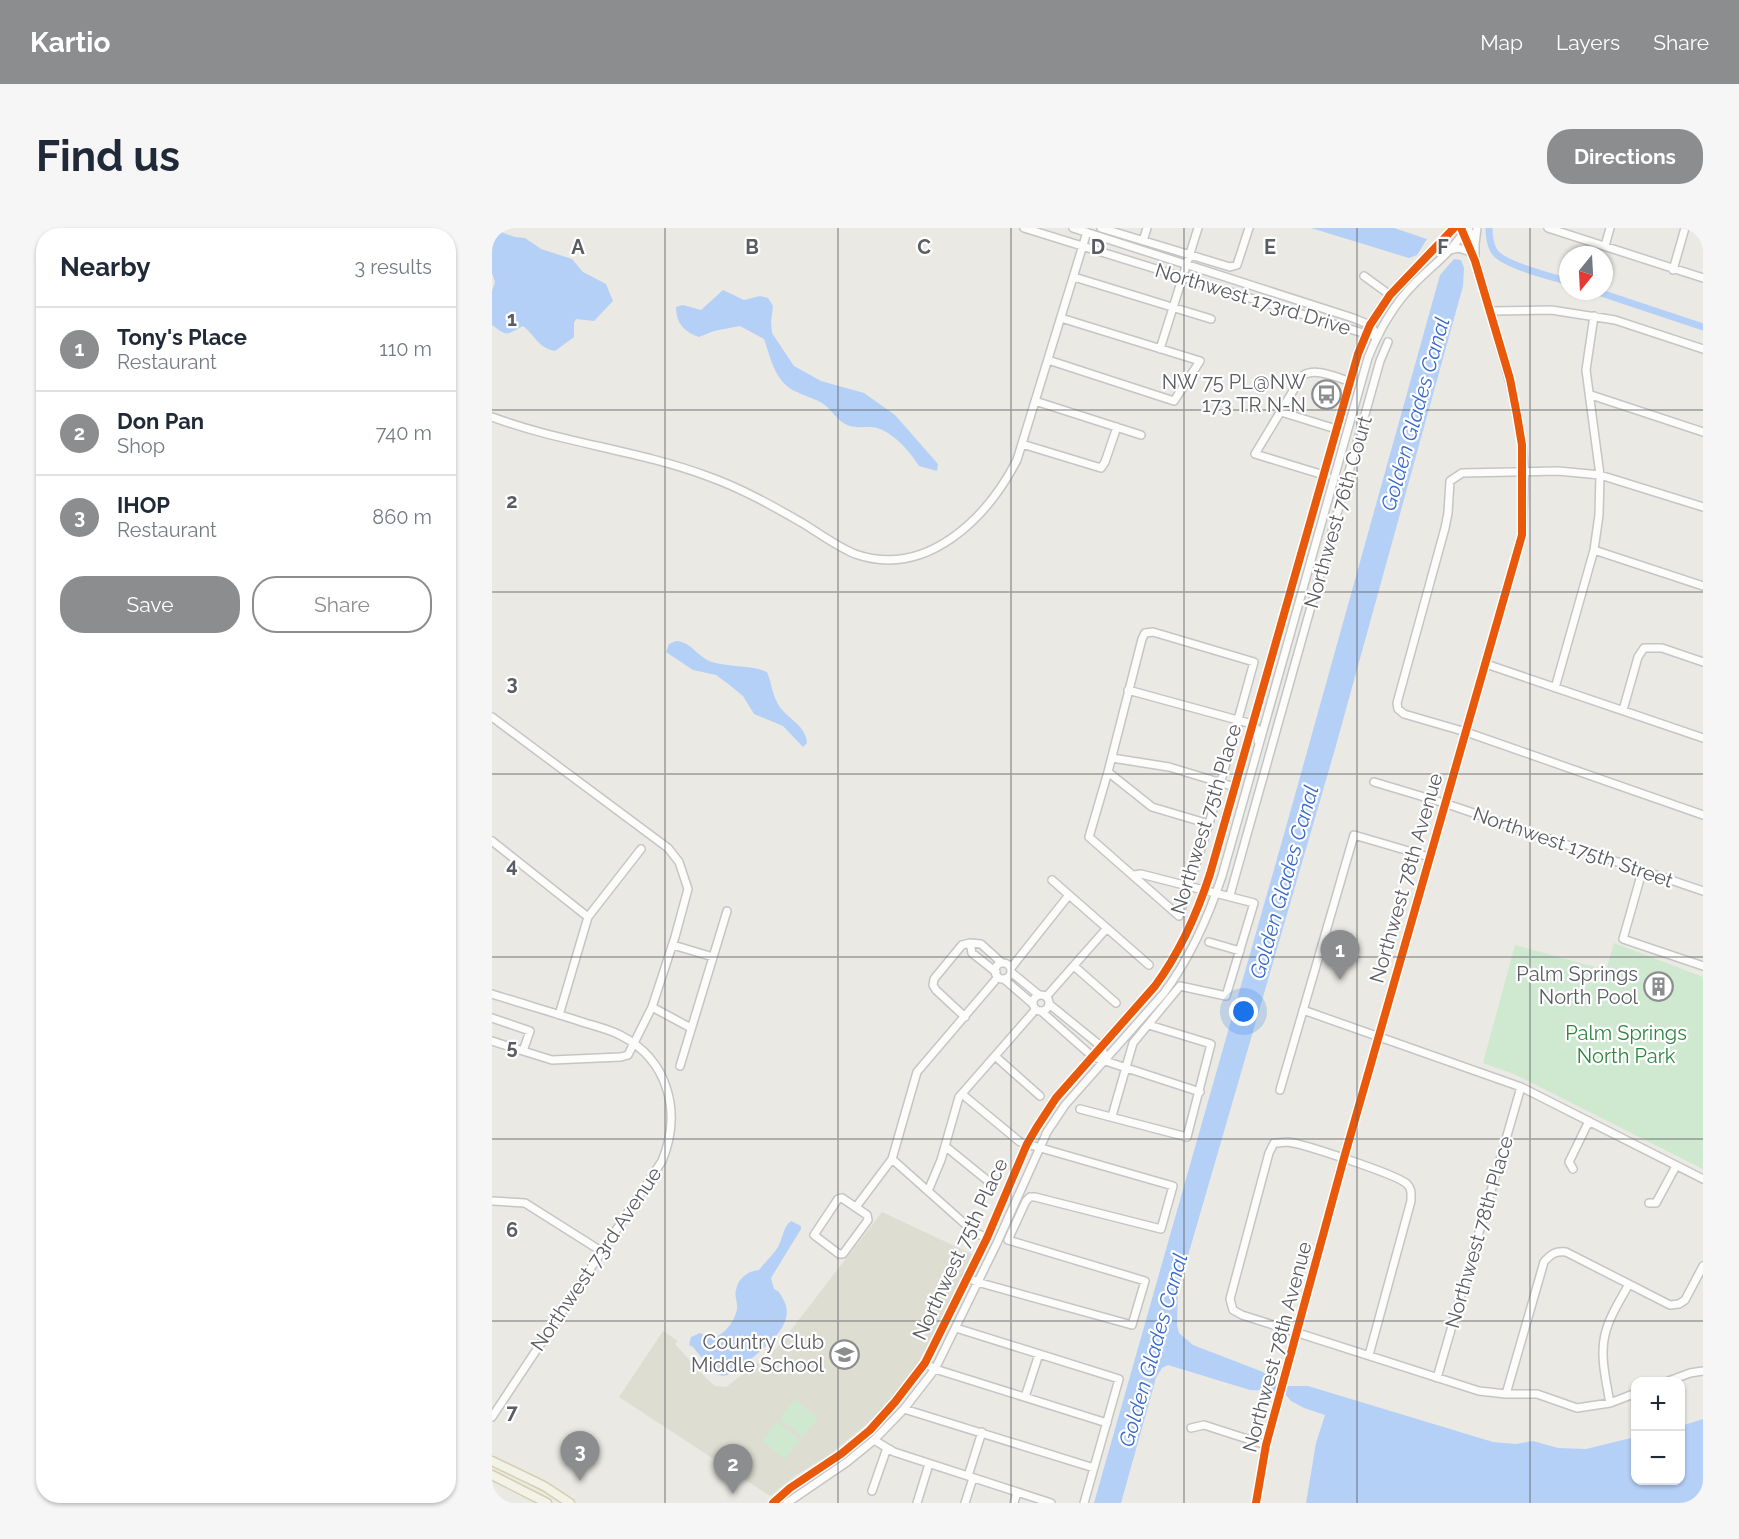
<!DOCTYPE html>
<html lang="en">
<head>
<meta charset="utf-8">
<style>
  body { margin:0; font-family:Raleway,sans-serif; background:#f6f6f7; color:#1f2937 }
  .controls { position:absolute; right:18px; bottom:18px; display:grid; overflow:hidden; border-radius:12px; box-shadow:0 2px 4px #0004 }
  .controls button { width:54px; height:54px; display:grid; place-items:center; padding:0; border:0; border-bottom:2px solid #e0e1e3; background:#fff; color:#1f2937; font:30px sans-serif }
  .compass { position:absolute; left:1067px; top:18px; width:54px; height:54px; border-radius:50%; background:#fff; box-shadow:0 2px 4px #0004; rotate:198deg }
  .you { position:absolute; left:752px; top:784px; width:21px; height:21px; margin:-15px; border:4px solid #fff; border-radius:50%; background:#1a73e8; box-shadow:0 0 0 9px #1a73e833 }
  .badge { display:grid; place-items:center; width:39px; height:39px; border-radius:50%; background:#8c8d8f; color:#fff; font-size:20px; font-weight:700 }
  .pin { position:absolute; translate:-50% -50px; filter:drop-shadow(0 2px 3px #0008) }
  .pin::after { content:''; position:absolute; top:32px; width:21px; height:18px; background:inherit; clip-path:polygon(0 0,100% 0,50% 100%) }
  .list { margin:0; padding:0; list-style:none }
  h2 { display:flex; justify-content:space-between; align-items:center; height:78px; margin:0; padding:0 24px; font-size:26px }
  h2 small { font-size:20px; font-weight:400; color:#747a83 }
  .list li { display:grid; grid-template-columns:39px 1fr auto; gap:18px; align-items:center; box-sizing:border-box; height:84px; padding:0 24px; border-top:2px solid #e0e1e3 }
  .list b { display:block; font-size:22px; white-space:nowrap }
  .list p { margin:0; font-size:20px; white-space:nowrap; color:#747a83 }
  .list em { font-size:20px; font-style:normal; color:#747a83 }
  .actions { display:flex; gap:12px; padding:18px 24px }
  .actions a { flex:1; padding:14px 0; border:2px solid #8c8d8f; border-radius:24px; text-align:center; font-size:21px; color:#8c8d8f }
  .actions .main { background:#8c8d8f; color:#fff }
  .map { position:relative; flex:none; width:1211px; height:1275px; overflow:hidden; border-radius:24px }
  header { display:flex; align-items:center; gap:36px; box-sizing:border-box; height:84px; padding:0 30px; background:#8c8d8f; color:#fff }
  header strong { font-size:28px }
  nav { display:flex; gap:33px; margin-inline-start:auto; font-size:21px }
  .intro { display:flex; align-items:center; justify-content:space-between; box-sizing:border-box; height:144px; padding:0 36px }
  h1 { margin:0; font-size:42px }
  .button { padding:15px 27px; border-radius:24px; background:#8c8d8f; color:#fff; font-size:21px; font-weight:700 }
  main { display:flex; gap:36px; padding:0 36px }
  aside { flex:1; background:#fff; border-radius:24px; box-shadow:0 2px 4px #0004 }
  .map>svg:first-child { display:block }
  .education { fill:#ddddd2 }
  .green { fill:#cfe8d0 }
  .water { fill:#b5d0f7 }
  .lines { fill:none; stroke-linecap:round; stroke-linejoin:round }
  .canal { stroke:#b5d0f7; stroke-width:7 }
  .minor-casing { stroke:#c6c5c5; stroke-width:10 }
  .major-casing { stroke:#d4cfaf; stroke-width:11 }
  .minor { stroke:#fcfcfb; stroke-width:7 }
  .major { stroke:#f2f2e6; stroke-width:8 }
  .cycleway-casing { stroke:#fff; stroke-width:11 }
  .cycleway { stroke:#e8590c; stroke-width:8 }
  .grid { fill:none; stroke:#595c62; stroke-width:1.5; stroke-opacity:0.55 }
  .labels { text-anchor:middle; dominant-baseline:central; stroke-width:4.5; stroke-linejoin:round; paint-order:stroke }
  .street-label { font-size:20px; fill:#595c62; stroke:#fff }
  .poi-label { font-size:20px; fill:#595c62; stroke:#fff; text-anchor:end }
  .park-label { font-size:20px; fill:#2e853f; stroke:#fff }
  .water-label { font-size:21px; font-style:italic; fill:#386acb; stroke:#fff }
  .grid-label { font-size:20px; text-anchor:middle; font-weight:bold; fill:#595c62; stroke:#fff; stroke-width:4.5; stroke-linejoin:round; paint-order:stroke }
</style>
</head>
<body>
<header>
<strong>Kartio</strong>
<nav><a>Map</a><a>Layers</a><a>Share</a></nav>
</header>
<div class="intro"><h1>Find us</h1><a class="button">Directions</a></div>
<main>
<aside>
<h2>Nearby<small>3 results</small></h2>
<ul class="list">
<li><span class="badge">1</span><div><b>Tony's Place</b><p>Restaurant</p></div><em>110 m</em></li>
<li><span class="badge">2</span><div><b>Don Pan</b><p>Shop</p></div><em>740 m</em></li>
<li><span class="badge">3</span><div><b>IHOP</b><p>Restaurant</p></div><em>860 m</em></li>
</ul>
<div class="actions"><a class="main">Save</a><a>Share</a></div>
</aside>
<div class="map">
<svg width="1211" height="1275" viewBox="0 0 1211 1275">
  <rect width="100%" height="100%" fill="#eae9e3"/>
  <path class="education" d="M390,984L480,1026L447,1099L427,1133L399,1171L377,1194L340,1225L303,1248L278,1268L127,1169L171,1103L186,1113L183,1116L215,1151L223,1158L234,1159L285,1120Z"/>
  <path class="green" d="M1122,715L1211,749V941L1022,846L991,835L1023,717L1114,742Z
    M302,1171L326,1190L311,1209L288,1191Z
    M285,1194L308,1212L293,1231L270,1213Z"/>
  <path class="water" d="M819,0H902L935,11L925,27L917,30Z
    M0,1L23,9L33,10L49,21L80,31L91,44L114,56L121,73L102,93L84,91L82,95V109L63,123C45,119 43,107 31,98C14,107 16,109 0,97V63L3,54L0,45Z
    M962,31L969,32L972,40L971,58L843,521L686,1062L685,1097L687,1105L701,1117L771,1144L784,1155L796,1158H816L1001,1214L1024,1216L1041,1213L1066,1220L1094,1221L1143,1209L1144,1252H1188L1189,1198L1211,1191V1275H814L824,1215L833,1187L812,1180L799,1173L793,1166L782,1163L758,1162L676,1137L670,1140L664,1150L629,1275H602L796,592L948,47Z
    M231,62L252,72L268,68L276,70L281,78L279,94L280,105L302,138L329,153L372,165L403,187L446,236L445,243L427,238C418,223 396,198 377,199C370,199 362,200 355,197C346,193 341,184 334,178C326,171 314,169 305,164C283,155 279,131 272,111L248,98L222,103L207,109C192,104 184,95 184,79L191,77L209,82Z
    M184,413C200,414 205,429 220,434C239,440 256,436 275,444C279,453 280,464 284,472C291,490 314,495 315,515L311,519L291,498L262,486L251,468L235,455L224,447L201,442L174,424L177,416Z
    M299,993L309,998V1001L279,1050L282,1061C288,1064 288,1065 291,1071C306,1096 273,1119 255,1134C249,1139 243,1144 235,1147C230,1149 226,1147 222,1145L201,1119L197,1117L199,1109L208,1105C213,1107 217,1110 222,1109C233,1107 243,1092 245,1081C246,1075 242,1068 244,1062C246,1050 256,1043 267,1042C273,1034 281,1027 286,1019C291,1010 291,999 299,993Z"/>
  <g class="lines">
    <path class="canal" d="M997,0C997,8 998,16 1002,23C1010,37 1059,48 1076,54
      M1103,63L1211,99"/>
    <defs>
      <path id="minor" d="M532,0L874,106L886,108
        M581,0L861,90L878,97L886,108
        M609,0L738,39L745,37L757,0
        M976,0L983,18V30
        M1056,0L1211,50
        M651,13L655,0
        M983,16L985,0
        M1113,18L1118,0
        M958,22L966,20L979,24
        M1181,42L1193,0
        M872,48L898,67
        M582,49L719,91
        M998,83L1059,82L1123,92L1211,121
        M668,121L706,0
        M556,132L682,173L708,133L569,90
        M1099,167L1211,204
        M543,173L649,207
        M789,184L844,201
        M0,189C70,215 145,222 215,248C249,260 281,278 312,296C328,306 346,319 363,326C435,351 495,290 525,232L595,4
        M530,216L609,240L613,234L625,199
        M835,248L763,226L810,148C823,139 843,149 857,153
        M1211,279L1108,247L1066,243L970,245L958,253L956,285L953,300L905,475L906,481L912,486L974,504L1211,587
        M1102,322L1211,358
        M661,404L762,434L717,596L687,688L597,609L616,544L650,411L653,405Z
        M994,436L1211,510
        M1063,460L1102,322L1107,287L1108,247L1094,142L1102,88
        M636,462L760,496L765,501L766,513
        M1131,482L1146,429L1152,420H1170L1211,434
        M0,489L176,620L187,634L196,661L183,709L160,779L136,827L129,829L60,832L31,823L38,803L0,790
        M620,530L677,539L743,559
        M616,544L660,579L717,596
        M882,554L952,575L1211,663
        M0,613L96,689L67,787
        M1150,644L1131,711L1211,738
        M560,652L657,737
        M738,667L888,133L896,114
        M96,689L149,621
        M717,714L748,723
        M478,715L480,725L504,744
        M181,717L221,729
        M503 743a8 8 0 1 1 16 0a8 8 0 1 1-16 0Z
        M582,738L624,775
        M519,740L577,667
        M519,744L547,767
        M512,751L541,776
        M0,766C28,775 56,783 84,792C98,797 114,800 128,807C177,832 190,885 170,933L0,1189
        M541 775a8 8 0 1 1 16 0a8 8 0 1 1-16 0Z
        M554,769L615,700
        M557,776L610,819L613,832
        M160,779L199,800
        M811,782L1029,859L1211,951
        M549,783L601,829L708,864
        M473,789L444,762L441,757L442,751L470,717L478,715L489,716L510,735
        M0,813L31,823
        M503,828L548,868
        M188,838L235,683
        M788,862L862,607L937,629
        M470,866L528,914L681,958L669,1001L543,969H538L534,973L516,1012L653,1053L640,1097L485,1054L474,1049
        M588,881L695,909L719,816L657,797
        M620,888L641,815L688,758L734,768L762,675L649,646L642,647
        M453,918L501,957
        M400,931L482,1004L495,1010
        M1081,941L1077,934L1097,893
        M436,963L449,932L467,869L544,781
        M350,970L375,987L376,992L351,1026H347L322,1007L346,971Z
        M0,973L33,975L109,1023
        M1157,975H1164L1184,938
        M364,979L400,931L425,844L506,749
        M464,1100L627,1151L592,1275
        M877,1127L919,973C919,966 920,961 915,956C906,947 812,916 796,914C792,914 787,915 782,915L777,925L738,1071L741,1082L750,1087L987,1163L1014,1166H1045L1085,1180L1118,1175L1144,1165
        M433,1135L443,1141L615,1195
        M945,1150L1029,859
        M1174,1154L1198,1145L1211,1143
        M1014,1166L1052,1034C1059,1026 1063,1023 1074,1024L1178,1077L1187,1076L1193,1072L1211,1038
        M533,1169L547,1126
        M1118,1175C1114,1152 1107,1126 1114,1103C1118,1087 1129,1071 1137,1056
        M412,1181L602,1240
        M699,1200L712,1197L774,1217
        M382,1212L402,1224L559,1275
        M476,1248L490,1204
        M380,1263L395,1220
        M281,1275L298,1260L349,1226L378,1202L403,1174L433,1135L495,1010L535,916L545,899L564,870L663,758C688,724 705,686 718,646L866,126L878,97L898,67L962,0
        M295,1275L355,1234L382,1212L412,1181L443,1141L505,1015L555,904L573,877L672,765C698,730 716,690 730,648L876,130C887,102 902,76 923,55C941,37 962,22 974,0
        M425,1275L437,1236
        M473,1275L481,1250
        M522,1275L525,1264
        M764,1275L774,1217L852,930L1030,307C1031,277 1034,245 1030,215C1025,178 1015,143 1005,108C995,72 986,36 971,2"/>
      <path id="major" d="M0,1233L52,1258L78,1275
        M0,1247L55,1275"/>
    </defs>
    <use href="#minor" class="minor-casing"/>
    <use href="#major" class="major-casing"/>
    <use href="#minor" class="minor"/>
    <use href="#major" class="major"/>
    <defs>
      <path id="cycleway" d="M281,1275L298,1260L349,1226L378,1202L403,1174L433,1135L495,1010L535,916L545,899L564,870L663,758C688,724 705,686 718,646L866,126L878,97L898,67L962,0
        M764,1275L774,1217L852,930L1030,307V217L1025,187L1018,151L983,33L969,0"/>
    </defs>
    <use href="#cycleway" class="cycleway-casing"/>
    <use href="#cycleway" class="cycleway"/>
  </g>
  <path class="grid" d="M173,0V1275M346,0V1275M519,0V1275M692,0V1275M865,0V1275M1038,0V1275M0,182H1211M0,364H1211M0,546H1211M0,729H1211M0,911H1211M0,1093H1211"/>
  <defs>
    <symbol id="bus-ring" viewBox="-11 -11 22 22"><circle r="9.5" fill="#fff" stroke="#8c8d8f" stroke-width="1.5"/><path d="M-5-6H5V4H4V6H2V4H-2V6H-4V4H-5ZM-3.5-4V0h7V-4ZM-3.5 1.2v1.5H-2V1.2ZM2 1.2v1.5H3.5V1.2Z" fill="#8c8d8f"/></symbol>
    <symbol id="building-ring" viewBox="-11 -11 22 22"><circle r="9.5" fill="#fff" stroke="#8c8d8f" stroke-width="1.5"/><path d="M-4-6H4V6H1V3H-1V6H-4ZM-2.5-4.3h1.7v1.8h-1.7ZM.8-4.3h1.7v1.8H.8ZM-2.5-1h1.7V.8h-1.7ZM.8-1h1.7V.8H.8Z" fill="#8c8d8f"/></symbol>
    <symbol id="school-ring" viewBox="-11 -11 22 22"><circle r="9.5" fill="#fff" stroke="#8c8d8f" stroke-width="1.5"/><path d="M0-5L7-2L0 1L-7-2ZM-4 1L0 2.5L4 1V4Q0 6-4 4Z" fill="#8c8d8f"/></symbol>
  </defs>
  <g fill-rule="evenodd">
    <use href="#bus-ring" x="818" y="150" width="33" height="33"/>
    <use href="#building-ring" x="1150" y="742" width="33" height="33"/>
    <use href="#school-ring" x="336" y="1110" width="33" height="33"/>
  </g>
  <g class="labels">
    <g class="street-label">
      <text transform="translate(761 71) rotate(17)">Northwest 173rd Drive</text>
      <text transform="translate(846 284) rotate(-74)">Northwest 76th Court</text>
      <text transform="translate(714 591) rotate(-73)">Northwest 75th Place</text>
      <text transform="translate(1081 619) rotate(19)">Northwest 175th Street</text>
      <text transform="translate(914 650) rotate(-74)">Northwest 78th Avenue</text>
      <text transform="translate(987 1004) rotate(-74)">Northwest 78th Place</text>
      <text transform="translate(468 1021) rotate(-65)">Northwest 75th Place</text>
      <text transform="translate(104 1031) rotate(-56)">Northwest 73rd Avenue</text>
      <text transform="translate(785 1119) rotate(-75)">Northwest 78th Avenue</text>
    </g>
    <g class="poi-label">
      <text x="814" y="154">NW 75 PL@NW<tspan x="814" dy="23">173 TR N-N</tspan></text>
      <text x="1146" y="746">Palm Springs<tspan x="1146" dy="23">North Pool</tspan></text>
      <text x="332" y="1114">Country Club<tspan x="332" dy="23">Middle School</tspan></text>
    </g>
    <g class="park-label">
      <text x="1134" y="805">Palm Springs<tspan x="1134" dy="23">North Park</tspan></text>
    </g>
    <g class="water-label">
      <text transform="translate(923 186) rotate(-74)">Golden Glades Canal</text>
      <text transform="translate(792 654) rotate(-74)">Golden Glades Canal</text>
      <text transform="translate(661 1122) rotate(-74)">Golden Glades Canal</text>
    </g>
  </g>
  <g class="grid-label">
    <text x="86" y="26">A</text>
    <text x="260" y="26">B</text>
    <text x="432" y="26">C</text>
    <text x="606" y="26">D</text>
    <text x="778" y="26">E</text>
    <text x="951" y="26">F</text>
    <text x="20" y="98">1</text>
    <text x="20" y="280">2</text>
    <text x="20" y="462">3</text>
    <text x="20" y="644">4</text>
    <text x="20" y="826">5</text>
    <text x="20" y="1009">6</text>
    <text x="20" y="1191">7</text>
  </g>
</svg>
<div class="controls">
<button>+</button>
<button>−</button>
</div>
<svg class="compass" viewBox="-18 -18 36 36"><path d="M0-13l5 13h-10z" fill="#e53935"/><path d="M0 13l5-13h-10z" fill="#747a83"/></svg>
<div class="you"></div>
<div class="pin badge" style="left:848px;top:752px">1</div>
<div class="pin badge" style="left:241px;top:1266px">2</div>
<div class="pin badge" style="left:88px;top:1253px">3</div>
</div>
</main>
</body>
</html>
